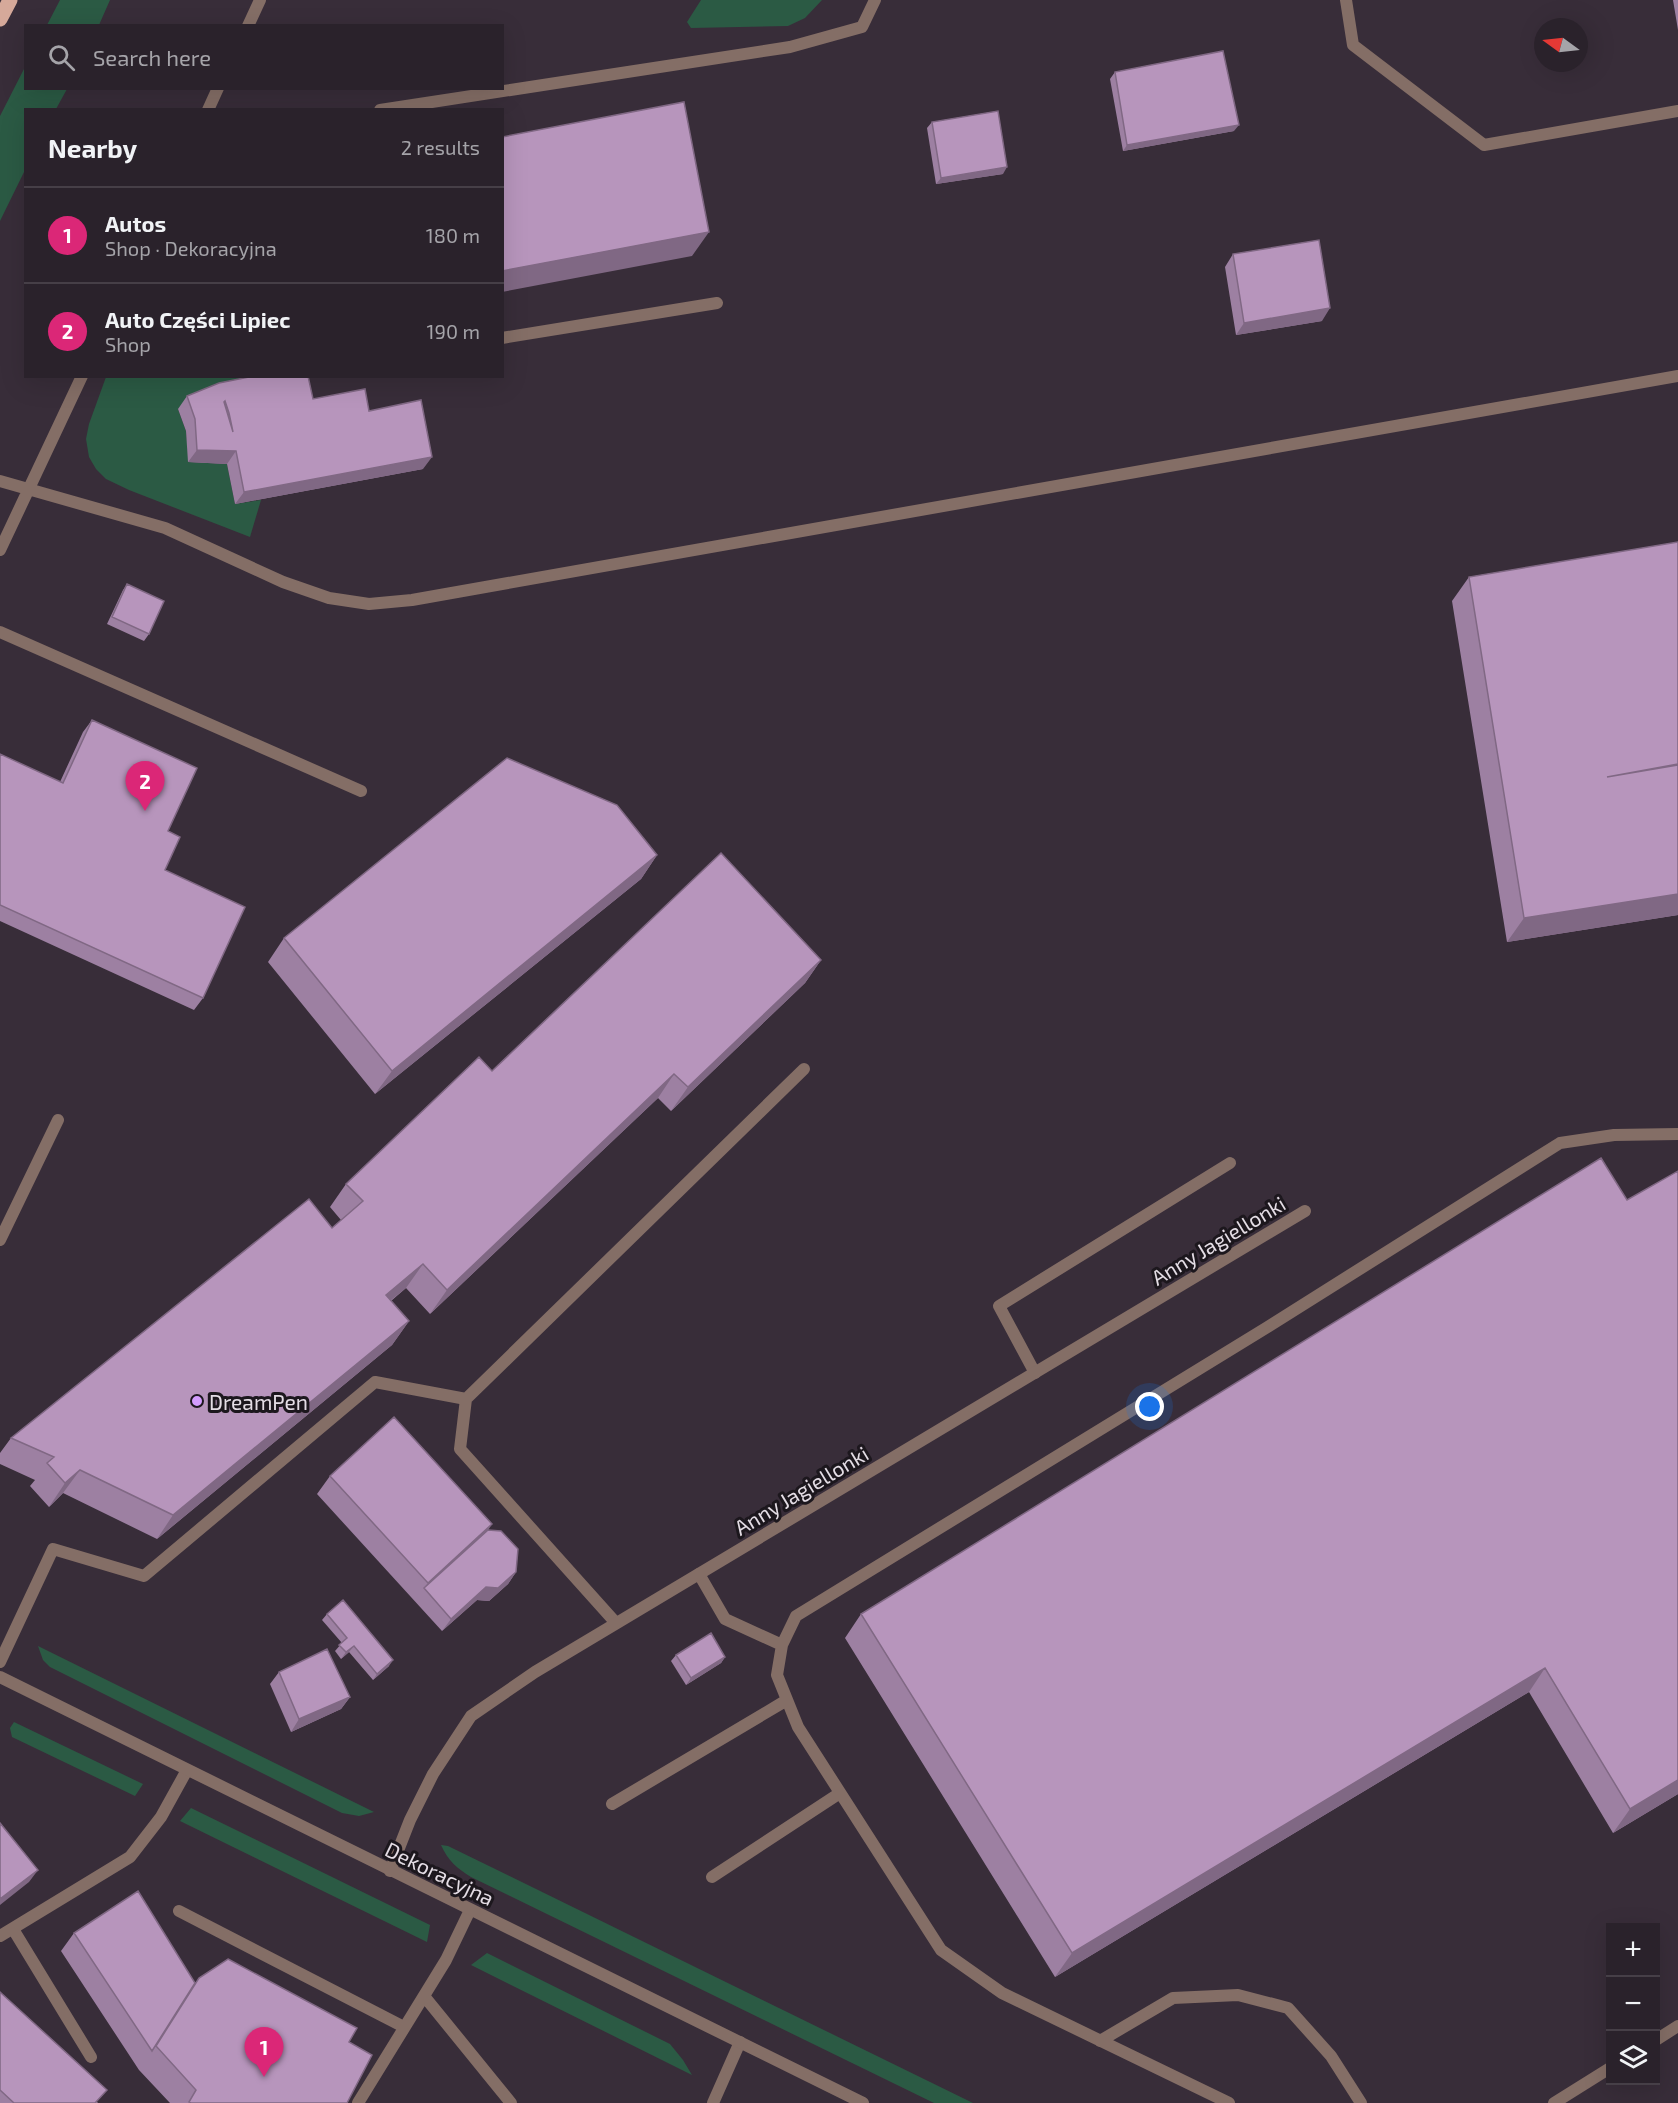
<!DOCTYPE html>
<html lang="en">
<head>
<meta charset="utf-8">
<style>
  body { margin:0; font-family:"Exo 2",sans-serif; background:#362f37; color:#f1f3f6 }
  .controls { position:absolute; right:18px; bottom:18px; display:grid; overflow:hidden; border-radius:0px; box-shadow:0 6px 24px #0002 }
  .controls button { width:54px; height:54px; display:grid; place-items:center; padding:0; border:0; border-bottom:2px solid #463f47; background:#2a222b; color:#f1f3f6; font:30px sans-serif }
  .compass { position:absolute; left:1534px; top:18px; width:54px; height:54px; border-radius:50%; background:#2a222b; box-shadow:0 6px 24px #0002; rotate:285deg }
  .you { position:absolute; left:1150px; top:1407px; width:21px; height:21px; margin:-15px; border:4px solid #fff; border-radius:50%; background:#1a73e8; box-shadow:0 0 0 9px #1a73e833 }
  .badge { display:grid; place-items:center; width:39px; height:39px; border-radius:50%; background:#db2777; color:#fff; font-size:20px; font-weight:700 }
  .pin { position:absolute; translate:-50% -50px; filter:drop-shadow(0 2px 3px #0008) }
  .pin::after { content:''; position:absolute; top:32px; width:21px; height:18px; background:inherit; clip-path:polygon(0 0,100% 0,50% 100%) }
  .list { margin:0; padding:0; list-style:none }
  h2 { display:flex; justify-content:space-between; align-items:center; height:78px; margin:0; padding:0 24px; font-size:26px }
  h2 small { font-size:20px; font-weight:400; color:#a5a4a9 }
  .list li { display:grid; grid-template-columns:39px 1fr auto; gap:18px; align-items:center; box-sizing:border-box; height:96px; padding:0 24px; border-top:2px solid #463f47 }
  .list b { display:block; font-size:22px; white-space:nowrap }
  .list p { margin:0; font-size:20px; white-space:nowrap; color:#a5a4a9 }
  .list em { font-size:20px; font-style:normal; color:#a5a4a9 }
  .icon { flex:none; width:33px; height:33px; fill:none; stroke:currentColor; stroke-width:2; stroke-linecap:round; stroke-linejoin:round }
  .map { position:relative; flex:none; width:1678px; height:2103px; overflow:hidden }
  .search { position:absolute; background:#2a222b; box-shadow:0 6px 24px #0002; left:24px; top:24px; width:480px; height:66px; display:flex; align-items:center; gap:15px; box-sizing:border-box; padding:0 21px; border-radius:0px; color:#a5a4a9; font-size:22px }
  .panel { position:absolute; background:#2a222b; box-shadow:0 6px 24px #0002; left:24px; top:108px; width:480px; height:270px; border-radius:0px }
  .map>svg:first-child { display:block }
  .green { fill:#2b5a44 }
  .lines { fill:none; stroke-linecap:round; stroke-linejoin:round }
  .service { stroke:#846e66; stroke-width:12 }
  .minor { stroke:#846e66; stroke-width:12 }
  .tertiary { stroke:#846e66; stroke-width:12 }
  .primary { stroke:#d6a99a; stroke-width:15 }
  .wall { fill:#9d80a2 }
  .shaded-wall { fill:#806884 }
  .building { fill:#b795bc; stroke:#806884; stroke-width:1.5; fill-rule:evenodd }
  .poi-dot { fill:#d39cfd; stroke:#1c171d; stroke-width:2 }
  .labels { text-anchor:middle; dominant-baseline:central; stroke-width:6; stroke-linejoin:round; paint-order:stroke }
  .street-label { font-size:21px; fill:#e4dde5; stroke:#1c171d }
  .poi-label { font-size:21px; fill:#e4dde5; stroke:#1c171d; text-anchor:start }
</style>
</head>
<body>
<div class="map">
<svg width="1678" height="2103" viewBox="0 0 1678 2103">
  <rect width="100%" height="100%" fill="#382d39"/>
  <path class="green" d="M60,0H110L99,25H47Z
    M701,0H822L805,18L788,26L691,28L687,22Z
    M25,67L26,88L67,89L56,109L26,110L25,170L0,221V116Z
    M296,376L178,409L186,431L189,462L227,464L235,504L261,500L250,537L129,490L106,479L96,469L89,457L86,439L89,424L106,377Z
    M38,1646L374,1812L359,1816L342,1813L50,1667L43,1660Z
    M14,1722L143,1784L135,1796L12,1737L10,1728Z
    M191,1808L430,1925L427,1942L180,1821Z
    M441,1845L448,1846L973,2103H934L471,1877C457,1868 448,1861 441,1845Z
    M487,1953L670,2044L683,2060L692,2075L471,1965Z"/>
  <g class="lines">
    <path class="service" d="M1346,0L1353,45L1484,145L1678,111
      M248,26L260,0
      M208,110L218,88
      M380,110L790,47L862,27L875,0
      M502,338L717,303
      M0,481L165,528L283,582L329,598L369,604L412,600L1678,376
      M0,550L82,376
      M0,632L361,791
      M0,1240L58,1120
      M1035,1373L999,1306L1230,1163
      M699,1574L725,1619L782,1645
      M616,1623L460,1449L466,1399L804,1069
      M0,1662L53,1549L144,1576L375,1382L466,1399
      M612,1804L787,1700
      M712,1877L840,1793
      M179,1911L404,2027
      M13,1929L91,2057
      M0,1936L130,1857L161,1817L187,1770
      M424,1996L511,2103
      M1656,2040L1678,2026
      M1100,2041L1173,1998L1238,1995L1288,2008L1331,2056L1361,2103
      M358,2103L446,1960L470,1910
      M713,2103L740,2042
      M1229,2103L1002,1993L941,1950L798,1727L777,1675L782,1645L796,1616L1266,1328L1560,1143L1614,1135L1678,1134
      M1554,2103L1610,2068"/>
    <path class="minor" d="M390,1871L410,1820L433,1774L471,1716L535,1672L1305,1211"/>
    <path class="tertiary" d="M0,1677L863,2103"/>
    <path class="primary" d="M0,19L10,0"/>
  </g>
  <path class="wall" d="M1673,0H1678V30Z
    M1115,72L1234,131L1123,151L1110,79Z
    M932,122L1003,174L936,184L927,128Z
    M1233,254L1322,321L1236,335L1225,267Z
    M187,396L369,411L423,469L235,504L227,464L188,462L186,431L178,409Z
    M1678,542V915L1507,942L1452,601L1469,577Z
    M127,584L149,634L144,641L107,624L123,590Z
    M92,720L168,831L165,870L203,998L194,1010L0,921V754L60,782L83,732Z
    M657,855L641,879L375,1094L268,962L284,938Z
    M821,960L805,983L671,1111L658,1098L430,1314L406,1288L391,1301L409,1321L392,1345L157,1539L63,1493L49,1507L30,1486L35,1480L0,1464V1453L11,1438L332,1228L341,1220L330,1207L346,1184L492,1071Z
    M1601,1158L1678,1794L1613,1833L1529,1692L1055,1977L845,1638L861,1614Z
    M330,1476L488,1530L516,1572L508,1584L489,1601L477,1600L442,1631L317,1494Z
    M327,1614L389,1666L373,1680L349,1652L341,1659L335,1651L342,1643L322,1620Z
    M676,1655L725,1657L721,1663L686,1685L671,1661Z
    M279,1672L350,1697L341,1709L291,1732L270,1684Z
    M74,1933L195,1983L349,2042L347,2103H170L139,2070L61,1951Z
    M0,1992L98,2103H0Z"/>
  <path class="shaded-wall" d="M1239,125L1234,131L1123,151L1127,145Z
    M1007,167L1003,174L936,184L941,178Z
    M709,232L692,256L502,292V271Z
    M1330,308L1322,321L1236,335L1244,323Z
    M197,450L236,451L227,464L188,462Z
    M432,457L423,469L235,504L244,492Z
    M657,855L641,879L375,1094L392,1071Z
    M1678,894V915L1507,942L1524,918Z
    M821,960L805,983L671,1111L688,1087Z
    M674,1074L658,1098L430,1314L447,1290Z
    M423,1264L406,1288L369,1318L386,1295Z
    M409,1321L392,1345L157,1539L173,1515Z
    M80,1470L63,1493L49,1507L65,1483Z
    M492,1524L480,1543L424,1588L428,1583Z
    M516,1572L508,1584L489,1601L477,1600L442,1631L451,1619L486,1587Z
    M354,1646L349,1652L341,1659L346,1652Z
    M725,1657L721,1663L686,1685L691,1678Z
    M393,1660L389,1666L373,1680L377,1674Z
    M1545,1668L1529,1692L1055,1977L1072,1953Z
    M350,1697L341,1709L291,1732L299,1719Z
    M1678,1780V1794L1613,1833L1630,1809Z
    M38,1870L29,1882L0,1905V1899Z"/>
  <path class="building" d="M1223,51L1239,125L1127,145L1115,72Z
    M684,102L709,232L502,271V137Z
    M998,111L1007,167L941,178L932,122Z
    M1319,240L1330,308L1244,323L1233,254Z
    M254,376H308L313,399L365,389L369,411L421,400L432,457L244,492L236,451L197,450L195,419L187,396L219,383ZM225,401L229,413L233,432L224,402Z
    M1678,542V764L1607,777L1678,765V894L1524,918L1469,577Z
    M127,584L164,601L149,634L112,617Z
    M92,720L197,768L168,831L180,837L165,870L245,907L203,998L0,905V754L63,783Z
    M507,758L617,805L657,855L392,1071L284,938Z
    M721,853L821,960L688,1087L674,1074L447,1290L423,1264L386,1295L409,1321L173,1515L80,1470L65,1483L47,1463L54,1457L11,1438L309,1199L332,1228L363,1201L346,1184L479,1057L492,1071Z
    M1601,1158L1627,1200L1678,1171V1780L1630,1809L1545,1668L1072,1953L861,1614Z
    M394,1417L492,1524L428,1583L330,1476Z
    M488,1530L501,1531L518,1549L516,1572L498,1588L486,1587L451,1619L424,1588Z
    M343,1600L393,1660L377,1674L354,1646L346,1652L339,1645L347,1638L327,1614Z
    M711,1633L725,1657L691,1678L676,1655Z
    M327,1649L350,1697L299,1719L279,1672Z
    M0,1823L38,1870L0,1899Z
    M138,1891L195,1983L152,2051L74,1933Z
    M228,1959L357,2028L349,2042L372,2055L347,2103H191L189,2102L196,2090L156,2046L199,1978Z
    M0,1992L107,2090L95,2103H14L0,2090Z"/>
  <circle class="poi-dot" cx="197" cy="1401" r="6"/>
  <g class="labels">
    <g class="street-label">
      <text transform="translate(1218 1240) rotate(-31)">Anny Jagiellonki</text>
      <text transform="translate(801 1490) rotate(-31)">Anny Jagiellonki</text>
      <text transform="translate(440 1873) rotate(26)">Dekoracyjna</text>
    </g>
    <g class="poi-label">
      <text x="209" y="1401">DreamPen</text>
    </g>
  </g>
</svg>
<div class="controls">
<button>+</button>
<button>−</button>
<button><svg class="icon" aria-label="layers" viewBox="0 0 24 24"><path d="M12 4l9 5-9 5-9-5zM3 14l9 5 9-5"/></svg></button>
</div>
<svg class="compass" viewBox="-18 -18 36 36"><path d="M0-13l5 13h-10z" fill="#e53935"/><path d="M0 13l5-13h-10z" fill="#a5a4a9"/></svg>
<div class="you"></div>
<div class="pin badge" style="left:264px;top:2077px">1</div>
<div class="pin badge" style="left:145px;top:811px">2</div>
<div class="search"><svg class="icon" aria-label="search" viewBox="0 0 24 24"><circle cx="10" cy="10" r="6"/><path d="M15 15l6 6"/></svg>Search here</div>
<section class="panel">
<h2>Nearby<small>2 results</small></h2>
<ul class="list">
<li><span class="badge">1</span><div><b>Autos</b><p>Shop · Dekoracyjna</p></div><em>180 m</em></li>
<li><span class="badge">2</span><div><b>Auto Części Lipiec</b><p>Shop</p></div><em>190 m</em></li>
</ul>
</section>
</div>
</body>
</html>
